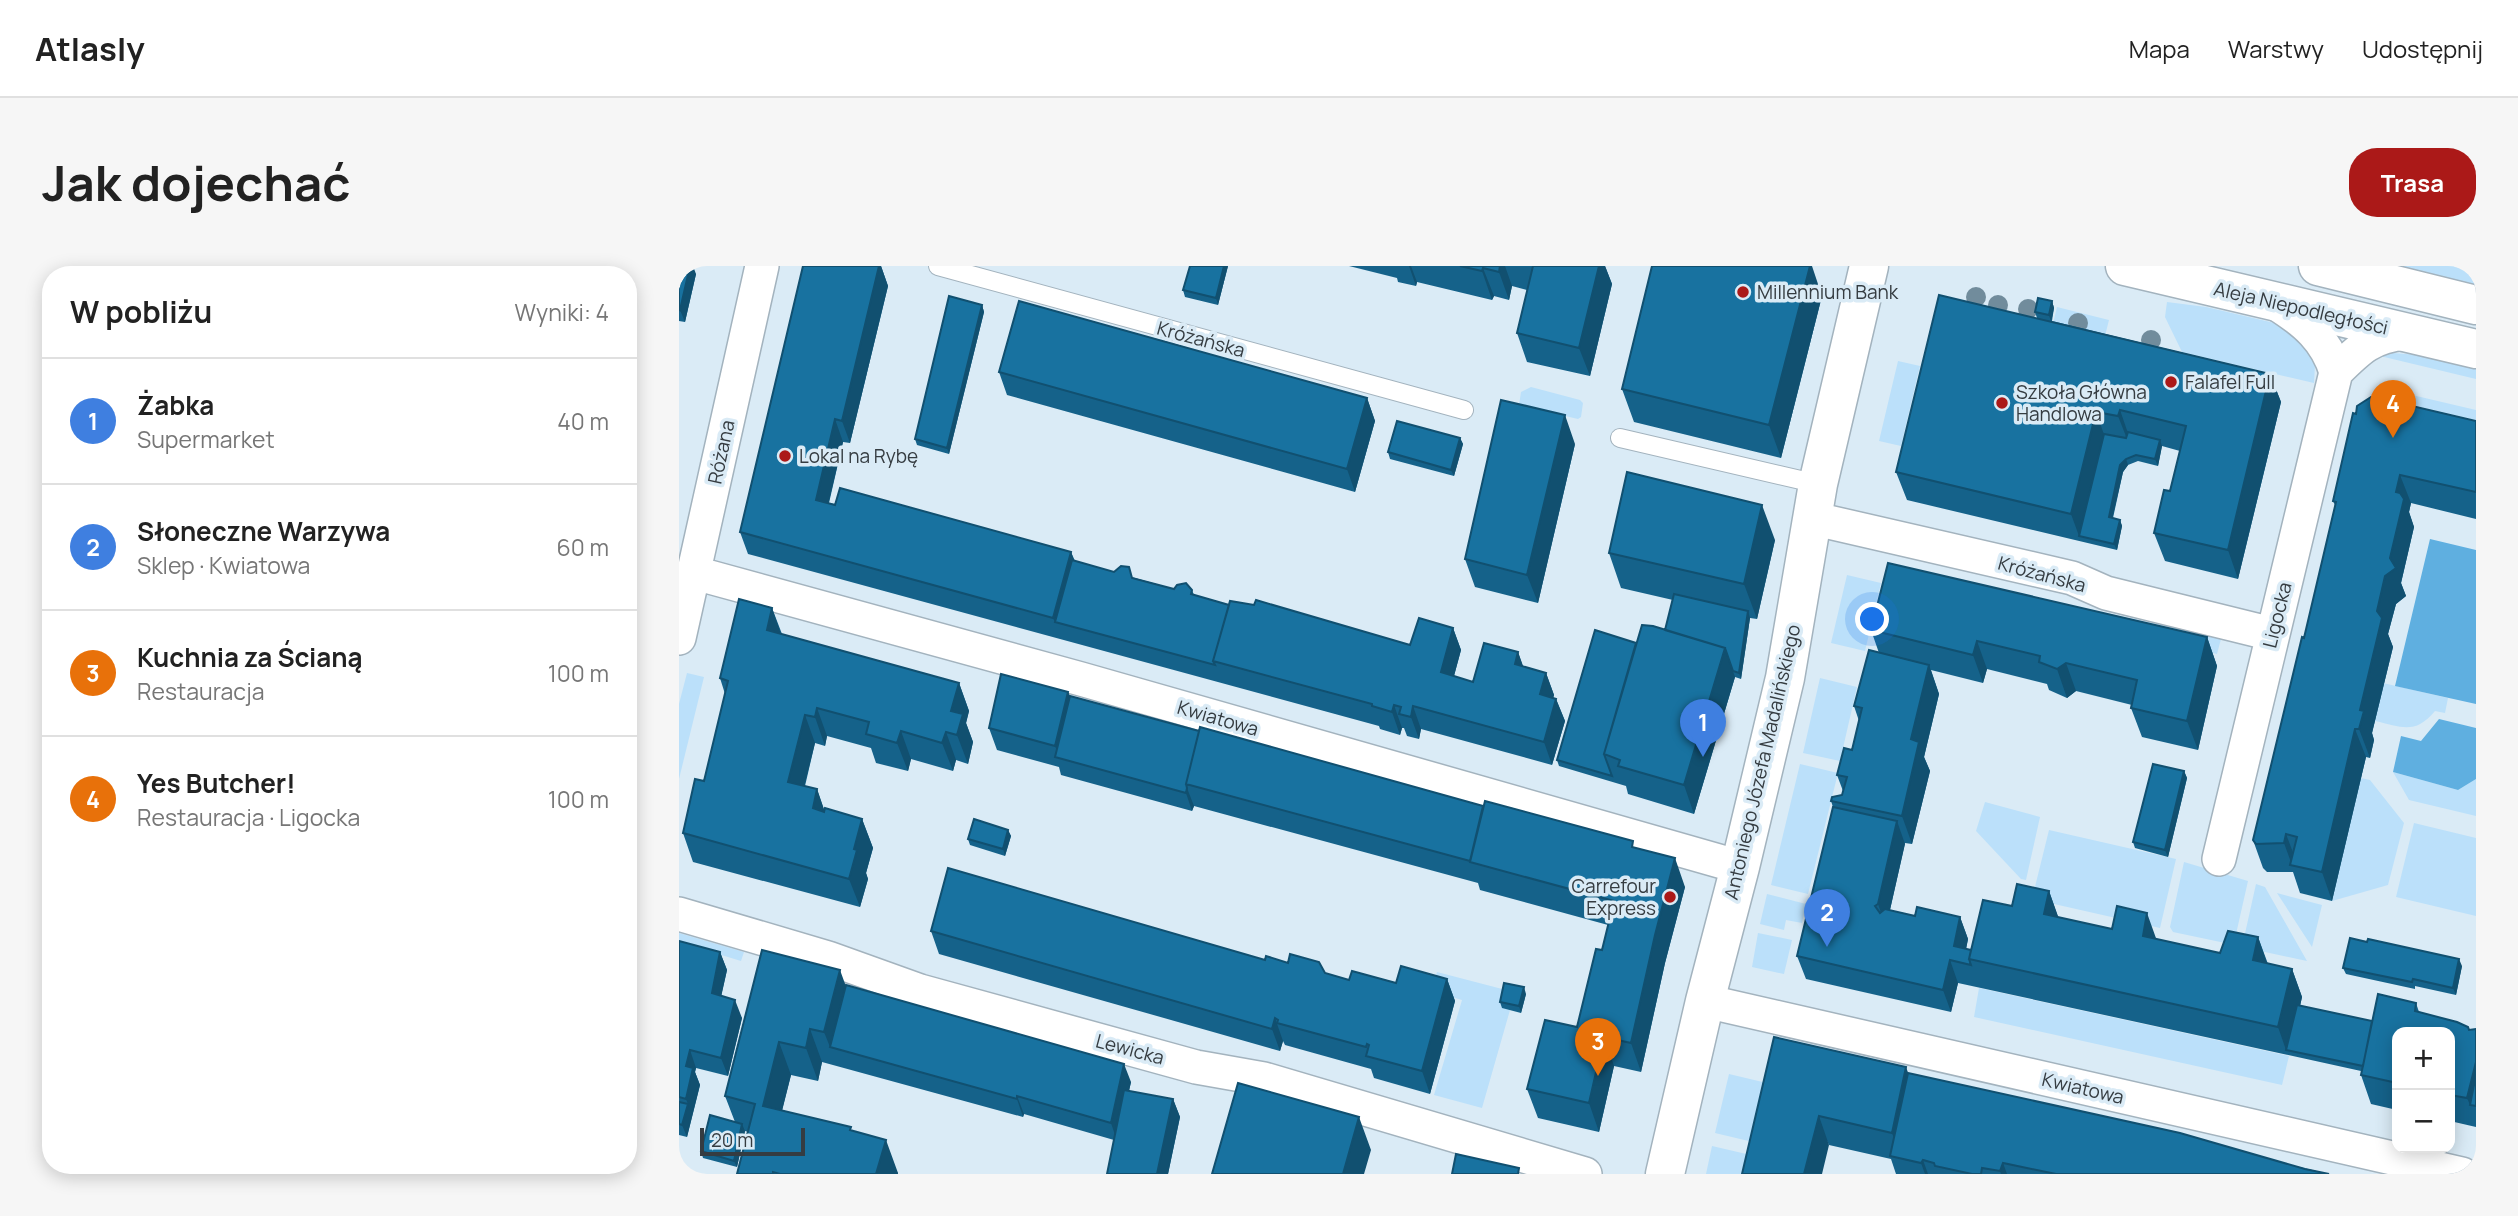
<!DOCTYPE html>
<html lang="pl">
<head>
<meta charset="utf-8">
<style>
  body { margin:0; font-family:Manrope,sans-serif; background:#f6f6f6; color:#222 }
  .controls { position:absolute; right:21px; bottom:21px; display:grid; overflow:hidden; border-radius:14px; box-shadow:0 4px 18px #0003 }
  .controls button { width:63px; height:63px; display:grid; place-items:center; padding:0; border:0; border-bottom:2px solid #e0e0e0; background:#fff; color:#222; font:35px sans-serif }
  .scale { position:absolute; left:21px; bottom:18px; width:105px; box-sizing:border-box; padding-left:7px; border:4px solid #353c41; border-top:0; font-size:19px; line-height:24px; white-space:nowrap; color:#353c41; -webkit-text-stroke:5px #daebf6; paint-order:stroke }
  .you { position:absolute; left:1194px; top:354px; width:24px; height:24px; margin:-18px; border:5px solid #fff; border-radius:50%; background:#1a73e8; box-shadow:0 0 0 10px #1a73e833 }
  .badge { display:grid; place-items:center; width:46px; height:46px; border-radius:50%; background:#ab1918; color:#fff; font-size:23px; font-weight:700 }
  .pin { position:absolute; translate:-50% -58px; filter:drop-shadow(0 2px 4px #0008) }
  .pin::after { content:''; position:absolute; top:37px; width:24px; height:21px; background:inherit; clip-path:polygon(0 0,100% 0,50% 100%) }
  .list { margin:0; padding:0; list-style:none }
  h2 { display:flex; justify-content:space-between; align-items:center; height:91px; margin:0; padding:0 28px; font-size:30px }
  h2 small { font-size:23px; font-weight:400; color:#767676 }
  .list li { display:grid; grid-template-columns:46px 1fr auto; gap:21px; align-items:center; box-sizing:border-box; height:126px; padding:0 28px; border-top:2px solid #e0e0e0 }
  .list b { display:block; font-size:26px; white-space:nowrap }
  .list p { margin:0; font-size:23px; white-space:nowrap; color:#767676 }
  .list em { font-size:23px; font-style:normal; color:#767676 }
  .map { position:relative; flex:none; width:1797px; height:908px; overflow:hidden; border-radius:28px }
  header { display:flex; align-items:center; gap:42px; box-sizing:border-box; height:98px; padding:0 35px; background:#fff; border-bottom:2px solid #e0e0e0 }
  header strong { font-size:33px }
  nav { display:flex; gap:38px; margin-inline-start:auto; font-size:24px }
  .intro { display:flex; align-items:center; justify-content:space-between; box-sizing:border-box; height:168px; padding:0 42px }
  h1 { margin:0; font-size:49px }
  .button { padding:18px 32px; border-radius:28px; background:#ab1918; color:#fff; font-size:24px; font-weight:700 }
  main { display:flex; gap:42px; padding:0 42px }
  aside { flex:1; background:#fff; border-radius:28px; box-shadow:0 4px 18px #0003 }
  .map>svg:first-child { display:block }
  .green { fill:#bbe0fa }
  .forest { fill:#5fafe0 }
  .lines { fill:none; stroke-linecap:round; stroke-linejoin:round }
  .service-casing { stroke:#a3b3be; stroke-width:20 }
  .minor-casing { stroke:#a3b3be; stroke-width:36 }
  .tertiary-casing { stroke:#a3b3be; stroke-width:41 }
  .secondary-casing { stroke:#a3b3be; stroke-width:41 }
  .service { stroke:#fff; stroke-width:18 }
  .minor { stroke:#fff; stroke-width:33 }
  .tertiary { stroke:#fff; stroke-width:38 }
  .secondary { stroke:#fff; stroke-width:38 }
  .tree { fill:#718c9c }
  .wall { fill:#15628a }
  .shaded-wall { fill:#115070 }
  .building { fill:#1872a0; stroke:#115070; stroke-width:2 }
  .poi-dot { fill:#ab1918; stroke:#daebf6; stroke-width:2.5 }
  .labels { text-anchor:middle; dominant-baseline:central; stroke-width:7; stroke-linejoin:round; paint-order:stroke }
  .poi-label { font-size:19px; fill:#353c41; stroke:#daebf6; text-anchor:start }
  .street-label { font-size:19px; fill:#353c41; stroke:#daebf6 }
</style>
</head>
<body>
<header>
<strong>Atlasly</strong>
<nav><a>Mapa</a><a>Warstwy</a><a>Udostępnij</a></nav>
</header>
<div class="intro"><h1>Jak dojechać</h1><a class="button">Trasa</a></div>
<main>
<aside>
<h2>W pobliżu<small>Wyniki: 4</small></h2>
<ul class="list">
<li><span class="badge" style="background:#3f7fe0">1</span><div><b>Żabka</b><p>Supermarket</p></div><em>40 m</em></li>
<li><span class="badge" style="background:#3f7fe0">2</span><div><b>Słoneczne Warzywa</b><p>Sklep · Kwiatowa</p></div><em>60 m</em></li>
<li><span class="badge" style="background:#e8710a">3</span><div><b>Kuchnia za Ścianą</b><p>Restauracja</p></div><em>100 m</em></li>
<li><span class="badge" style="background:#e8710a">4</span><div><b>Yes Butcher!</b><p>Restauracja · Ligocka</p></div><em>100 m</em></li>
</ul>
</aside>
<div class="map">
<svg width="1797" height="908" viewBox="0 0 1797 908">
  <rect width="100%" height="100%" fill="#daebf6"/>
  <path class="green" d="M1721,0H1775L1797,5V19Z
    M1488,36L1527,41L1604,59L1632,87L1636,99L1635,117L1503,86L1486,51Z
    M1378,41L1430,54L1426,70L1374,57Z
    M1714,87L1739,89L1797,103V113L1701,90Z
    M1219,95L1241,100L1222,180L1200,175Z
    M852,121L901,134L904,137L902,151L899,153L840,139L842,126Z
    M1699,121L1797,144V154L1696,130Z
    M1168,309L1202,317L1186,385L1152,377Z
    M1450,352L1542,373L1538,388L1443,365Z
    M8,407L25,411L0,513V438Z
    M1141,412L1178,421L1161,495L1124,487Z
    M1704,417L1769,432L1766,447L1756,445C1736,469 1723,461 1696,455Z
    M1121,498L1159,507L1129,628L1092,619Z
    M1714,506L1779,524L1797,513V550L1730,534Z
    M1682,512L1691,514L1725,557L1709,619L1653,635Z
    M1306,536L1361,551L1347,614L1342,613L1297,565Z
    M1735,557L1797,572V650L1717,631Z
    M1370,564L1497,593L1481,662L1353,633Z
    M1505,596L1569,615L1555,677L1551,678L1494,666L1491,661Z
    M1577,618L1586,621L1628,695L1563,681Z
    M1598,627L1643,639L1633,681Z
    M1088,628L1127,638L1123,657L1107,654L1105,664L1081,658Z
    M0,667L65,686L62,695L0,676Z
    M1079,667L1113,674L1105,708L1073,701Z
    M758,706L827,724L831,744L803,842L755,829L783,734L752,725Z
    M1300,722L1610,790L1603,819L1295,751Z
    M1050,808L1092,818L1078,877L1036,867Z
    M1033,880L1076,890L1071,908H1027Z"/>
  <path class="forest" d="M1751,273L1797,284V438L1716,420Z
    M1760,453L1797,462V513L1779,524L1714,506L1722,470L1742,475Z"/>
  <g class="lines">
    <defs>
      <path id="service" d="M259,0L785,144
        M941,172L1139,218"/>
      <path id="minor" d="M1657,106C1680,83 1693,70 1726,67
        M1132,252L1393,312L1427,327L1593,368
        M16,307L402,413L1061,601
        M0,372L83,0
        M1540,593L1657,106C1647,73 1626,56 1598,38
        M0,648L149,692L241,725L517,801L585,813L906,908
        M1026,735L1783,908"/>
      <path id="tertiary" d="M986,908L1026,735L1061,601L1106,412L1139,218L1190,0"/>
      <path id="secondary" d="M1446,0L1797,83
        M1639,0L1797,39"/>
    </defs>
    <use href="#service" class="service-casing"/>
    <use href="#minor" class="minor-casing"/>
    <use href="#tertiary" class="tertiary-casing"/>
    <use href="#secondary" class="secondary-casing"/>
    <use href="#service" class="service"/>
    <use href="#minor" class="minor"/>
    <use href="#tertiary" class="tertiary"/>
    <use href="#secondary" class="secondary"/>
  </g>
  <g class="tree">
    <circle cx="1297" cy="31" r="10"/>
    <circle cx="1319" cy="39" r="10"/>
    <circle cx="1349" cy="43" r="10"/>
    <circle cx="1399" cy="57" r="10"/>
    <circle cx="1472" cy="74" r="10"/>
  </g>
  <path class="wall" d="M0,0L17,8L6,56L0,55Z
    M124,0H202L209,20L171,177L164,176L150,237L392,286L396,295L495,323L513,324L515,329L550,339L731,379L774,362L782,384L775,410L794,416L839,386L844,401L867,407L875,429L874,432L877,433L886,455L873,499L742,463L740,473L728,470L725,462H723L721,469L701,463L700,460L69,288L61,266Z
    M511,0H549L539,39L506,31L504,24Z
    M670,0H926L933,18L911,110L848,96L838,67L848,24L833,20L830,34L815,30L813,34L738,16L737,20L719,16L718,12Z
    M1143,30L1102,192L955,156L943,123Z
    M1373,35L1375,42L1373,55L1591,108L1602,136L1559,313L1486,295L1475,267L1491,225L1501,185L1483,180L1479,200L1459,195L1449,199L1444,206L1434,252L1441,254L1443,260L1438,284L1228,234L1217,206L1358,52L1356,46Z
    M303,39L305,46L270,188L238,179L236,173Z
    M320,106L688,132L696,155L676,226L328,129Z
    M1677,148L1797,155V253L1732,237L1730,246L1735,261L1722,317L1727,330L1717,338L1709,368L1714,381L1693,467L1695,474L1691,492L1687,491L1653,635L1621,627L1614,606H1588L1584,602L1574,574L1625,372L1656,239L1654,235Z
    M781,172L784,178L775,210L711,193L709,186Z
    M896,178L859,337L796,321L786,293Z
    M1096,274L1078,353L1071,352L1062,413L1056,411L1015,548L949,528L947,520L880,500L878,494L957,377L986,364L994,334L942,322L930,287Z
    M93,342L103,368L280,417L290,445L287,457L294,476L289,498L277,494L274,505L232,493L229,505L197,497L192,482L148,470L146,480L136,477L126,520L138,523L145,544L183,553L194,582L187,607L189,613L181,641L14,596L4,567L25,515L46,428L41,412Z
    M1192,364L1528,371L1538,400L1519,484L1463,471L1452,442L1453,439L1397,425L1388,432L1370,424L1368,418L1308,403L1304,417L1252,404L1260,428L1245,491L1251,505L1233,578L1226,577L1211,644L1236,650L1281,651L1289,673L1287,683L1292,684L1333,640L1370,625L1379,651L1477,673L1541,687L1579,671L1589,698L1613,703L1623,731L1621,740L1693,755L1737,737L1740,746L1789,761L1790,764L1797,763V861L1771,855V766H1718V844L1692,838L1682,809V805L1279,717L1272,746L1127,713L1118,690L1154,541L1152,535L1163,529L1164,525L1158,509L1173,484L1180,455L1175,440L1200,387Z
    M389,426L391,430L957,582L1006,621L986,697L962,806L935,800L920,866L859,852L848,823L898,761L923,684L929,659L801,624L799,617L515,540L513,545L382,509L380,501L318,484L310,462Z
    M1505,505L1508,512L1489,591L1456,582L1454,576Z
    M329,564L332,570L326,590L291,579L289,573Z
    M252,665L586,694L646,707L670,714L717,717L768,713L776,735L751,828L695,812L692,803L606,779L604,775L601,785L260,688Z
    M0,675L41,686L48,704L42,730L63,752L49,810L17,802L16,806L21,819L8,871L0,869Z
    M83,684L167,719L452,816L450,825L494,833L501,851L489,908H428L435,874L345,848L344,851L143,796L139,815L112,809L103,844L173,865L219,907V908H58L69,866L66,865L58,901L24,892L22,885L56,856L46,830Z
    M1783,700L1777,729L1736,720V723L1667,708L1664,702Z
    M847,728L842,747L823,742L821,736Z
    M1095,771L1229,807L1650,908H1217L1212,893L1150,879Z"/>
  <path class="shaded-wall" d="M11,0H14L17,8L6,56L1,44Z
    M200,0H202L209,20L171,177L163,155Z
    M545,0H549L539,39L537,32Z
    M730,0H732L738,16L737,20Z
    M821,0H826L833,20L830,34L820,6Z
    M920,0H926L933,18L911,110L900,82Z
    M1131,0H1133L1143,30L1102,192L1090,159Z
    M804,2L815,30L813,34L803,5Z
    M1373,35L1375,42L1372,56L1370,49Z
    M303,39L305,46L270,188L268,182Z
    M1591,108L1602,136L1559,313L1549,284Z
    M688,132L696,155L676,226L668,203Z
    M1441,144L1451,173L1450,178L1439,150Z
    M1417,146L1427,174L1400,270L1392,248Z
    M886,149L896,178L859,337L848,309Z
    M156,153L164,176L145,256L137,234Z
    M781,172L784,178L775,210L772,204Z
    M1481,174L1483,180L1479,200L1476,193Z
    M1447,193L1449,199L1444,206L1432,258L1430,251L1441,199Z
    M1721,209L1732,237L1730,246L1735,261L1722,317L1727,330L1717,338L1709,368L1714,381L1693,467L1695,474L1691,492L1680,463L1681,444L1698,345L1711,292L1717,226Z
    M1083,239L1096,274L1078,353L1065,318Z
    M1441,254L1443,260L1438,284L1435,278Z
    M392,286L400,308L376,356L374,352Z
    M93,342L103,371L88,364Z
    M1069,345L1071,352L1062,413L1060,407Z
    M774,362L782,384L770,428L762,406Z
    M1528,371L1538,400L1519,484L1508,455Z
    M1298,375L1308,403L1304,417L1294,389Z
    M1046,382L1056,411L1015,548L1005,519Z
    M839,386L847,408L836,398Z
    M1387,397L1397,425L1388,432L1378,403Z
    M1250,399L1260,428L1245,491L1251,505L1233,578L1223,550L1232,473Z
    M867,407L875,429L869,450L861,428Z
    M280,417L290,445L287,457L294,476L289,498L278,469L272,445Z
    M389,426L397,448L381,492L376,480Z
    M877,433L886,455L873,499L865,476Z
    M715,439L723,462L721,469L713,446Z
    M734,440L742,463L740,473L732,451Z
    M138,442L148,470L146,480L136,451Z
    M126,449L136,477L119,545L109,516Z
    M1676,463L1687,491L1653,635L1643,606Z
    M222,465L232,493L229,505L218,477Z
    M267,466L277,494L274,505L263,477Z
    M1505,505L1508,512L1489,591L1486,584Z
    M508,522L515,540L513,545L507,527Z
    M138,523L148,552L134,542Z
    M183,553L194,582L187,607L189,613L181,641L170,613L175,583Z
    M1218,555L1226,578L1207,661L1199,638Z
    M329,564L332,570L326,590L324,583Z
    M1607,568L1618,597L1613,599L1605,577Z
    M996,592L1006,621L986,697L962,806L952,777L976,669Z
    M1370,625L1380,653L1365,648Z
    M1468,647L1478,675L1464,670Z
    M1281,651L1289,673L1284,698L1275,680Z
    M1579,671L1589,700L1574,694Z
    M41,686L48,704L39,745L33,727Z
    M1780,693L1783,700L1777,729L1774,722Z
    M1271,694L1279,717L1272,746L1264,724Z
    M1613,703L1623,731L1611,784H1607L1599,761Z
    M161,704L173,737L151,781L145,766Z
    M768,713L776,735L751,828L743,805Z
    M845,721L847,728L842,747L840,740Z
    M56,734L63,752L49,810L42,792Z
    M596,752L604,775L601,785L593,763Z
    M131,763L143,796L139,815L127,782Z
    M925,771L935,800L920,866L910,837Z
    M100,776L112,809L96,873L84,840Z
    M11,784L17,802L16,806L21,819L8,871L3,859L9,838L7,833V800Z
    M1796,796H1797V840L1791,839L1788,832Z
    M445,798L452,816L438,875L432,857Z
    M1227,801L1237,829L1222,892L1213,867Z
    M338,830L345,848L344,851L338,833Z
    M494,833L501,851L489,908H478Z
    M1140,850L1150,879L1143,908H1125Z
    M680,851L692,884L685,908H664Z
    M63,858L66,865L58,901L55,895Z
    M207,874L219,907V908H197Z
    M1244,894L1249,908H1246L1242,897Z
    M1324,897L1328,908H1322L1321,905Z"/>
  <path class="building" d="M0,0H11L1,44L0,43Z
    M124,0H200L163,155L156,153L137,234L156,239L161,222L392,286L374,352L61,266Z
    M511,0H545L537,32L504,24Z
    M781,0H821L820,6L804,2L803,5Z
    M854,0H920L900,82L838,67Z
    M973,0H1131L1090,159L943,123Z
    M1260,29L1591,108L1549,284L1475,267L1485,224L1491,225L1507,160L1441,144L1439,150L1417,146L1392,248L1217,206Z
    M270,30L303,39L268,182L236,173Z
    M1359,32L1373,35L1370,49L1356,46Z
    M340,35L688,132L668,203L320,106Z
    M1692,131L1699,132L1797,155V226L1721,209L1717,226L1721,227L1725,233L1711,292L1717,302L1706,310L1698,345L1703,352L1681,444L1685,445L1680,463H1676L1643,606L1611,599L1618,571L1607,568L1605,577L1577,578L1574,574L1623,371L1625,372L1657,236L1654,235L1674,147L1677,148L1678,140Z
    M822,134L886,149L848,309L786,293Z
    M718,155L781,172L772,204L709,186Z
    M1449,166L1481,174L1476,193L1457,189L1447,193L1441,199L1430,251L1441,254L1435,278L1400,270L1425,168L1447,172Z
    M948,206L1083,239L1065,318L930,287Z
    M393,294L435,306L442,300L450,301L453,312L495,323L498,319L507,317L513,324L512,328L550,339L534,395L536,399L376,356Z
    M1209,297L1528,371L1508,455L1452,442L1458,414L1387,397L1378,403L1360,396L1361,390L1298,375L1294,389L1192,364Z
    M995,328L1069,345L1060,407L1054,405L1046,382L986,364Z
    M60,333L93,342L88,364L280,417L272,445L284,448L278,469L267,466L263,477L222,465L218,477L187,468L190,456L138,442L136,451L126,449L109,516L138,523L134,542L145,546L146,542L183,553L175,583L178,584L170,613L4,567L16,513L25,515L49,415L41,412Z
    M577,334L731,379L740,352L774,362L762,406L794,416L805,377L839,386L836,398L867,407L861,428L877,433L865,476L734,440L732,451L720,448L722,441L715,439L713,446L693,440V438L534,395L551,335L575,339Z
    M963,359L974,360L1046,382L1005,519L939,500L941,494L925,488Z
    M916,364L957,377L925,488L933,510L878,494Z
    M1190,384L1250,399L1232,473L1240,476L1223,550L1152,535L1153,531L1163,529L1168,511L1158,509L1165,482L1173,484L1183,442L1175,440Z
    M322,408L389,426L376,480L310,462Z
    M391,430L520,465L507,518L508,522L507,527L376,491Z
    M521,461L804,540L791,595L507,518Z
    M1474,498L1505,505L1486,584L1454,576Z
    M806,535L954,575L953,581L996,592L976,669L952,777L925,771L910,837L848,823L866,754L898,761L917,683L923,684L935,635L791,596Z
    M1154,541L1218,555L1199,638L1196,640L1201,647L1206,643L1236,650L1238,641L1281,651L1275,680L1292,684L1290,693L1292,699L1271,694L1264,724L1118,690Z
    M295,553L329,564L324,583L289,573Z
    M269,602L586,694L587,690L609,697L611,688L640,696L646,707L670,714L673,705L717,717L722,700L768,713L743,805L687,790L690,779L688,778L687,781L598,757L599,754L596,752L593,763L252,665Z
    M1338,618L1370,625L1365,648L1433,663L1438,640L1468,647L1464,670L1541,687L1549,665L1579,671L1574,694L1613,703L1599,761L1290,693L1304,634L1333,640Z
    M1671,672L1688,676L1689,673L1780,693L1774,722L1734,713L1733,716L1664,702Z
    M0,675L41,686L33,727L56,734L42,792L11,784L7,800L14,802L7,833L0,831Z
    M83,684L161,704L145,766L131,763L127,782L100,776L84,840L172,861L171,864L207,874L197,908H101L94,906V908H58L76,838L46,830Z
    M825,717L845,721L840,740L821,736Z
    M167,719L445,798L432,857L338,830V833L151,781Z
    M1699,728L1737,737L1736,745L1778,756L1789,761L1790,764L1797,763V796L1788,832L1771,829V766H1718V817L1682,809Z
    M1618,739L1693,755L1684,800L1607,784Z
    M1095,771L1227,801L1213,867L1140,850L1125,908H1063Z
    M1229,807L1501,867L1626,903L1650,908H1377L1324,897L1321,905L1303,902L1302,908H1293L1256,900L1255,897L1244,894L1242,897L1211,890Z
    M1797,809V840L1791,839Z
    M559,817L680,851L664,908H533Z
    M445,824L494,833L478,908H428Z
    M0,836L9,838L3,859L0,858Z
    M31,849L63,858L55,895L22,885Z
    M777,888L840,902L839,908H773Z"/>
  <g class="poi-dot">
    <circle cx="1064" cy="26" r="7"/>
    <circle cx="1492" cy="116" r="7"/>
    <circle cx="1323" cy="137" r="7"/>
    <circle cx="106" cy="190" r="7"/>
    <circle cx="991" cy="631" r="7"/>
  </g>
  <g class="labels">
    <g class="poi-label">
      <text x="1078" y="26">Millennium Bank</text>
      <text x="1506" y="116">Falafel Full</text>
      <text x="1337" y="126">Szkoła Główna<tspan x="1337" dy="22">Handlowa</tspan></text>
      <text x="120" y="190">Lokal na Rybę</text>
      <text x="977" y="620" text-anchor="end">Carrefour<tspan x="977" dy="22">Express</tspan></text>
    </g>
    <g class="street-label">
      <text transform="translate(1622 42) rotate(13)">Aleja Niepodległości</text>
      <text transform="translate(522 73) rotate(15)">Króżańska</text>
      <text transform="translate(42 186) rotate(-78)">Różana</text>
      <text transform="translate(1363 308) rotate(15)">Króżańska</text>
      <text transform="translate(1598 349) rotate(-76)">Ligocka</text>
      <text transform="translate(539 452) rotate(16)">Kwiatowa</text>
      <text transform="translate(1083 496) rotate(-77)">Antoniego Józefa Madalińskiego</text>
      <text transform="translate(451 783) rotate(15)">Lewicka</text>
      <text transform="translate(1404 822) rotate(13)">Kwiatowa</text>
    </g>
  </g>
</svg>
<div class="controls">
<button>+</button>
<button>−</button>
</div>
<div class="scale">20 m</div>
<div class="you"></div>
<div class="pin badge" style="left:1024px;top:491px;background:#3f7fe0">1</div>
<div class="pin badge" style="left:1148px;top:681px;background:#3f7fe0">2</div>
<div class="pin badge" style="left:919px;top:810px;background:#e8710a">3</div>
<div class="pin badge" style="left:1714px;top:172px;background:#e8710a">4</div>
</div>
</main>
</body>
</html>
